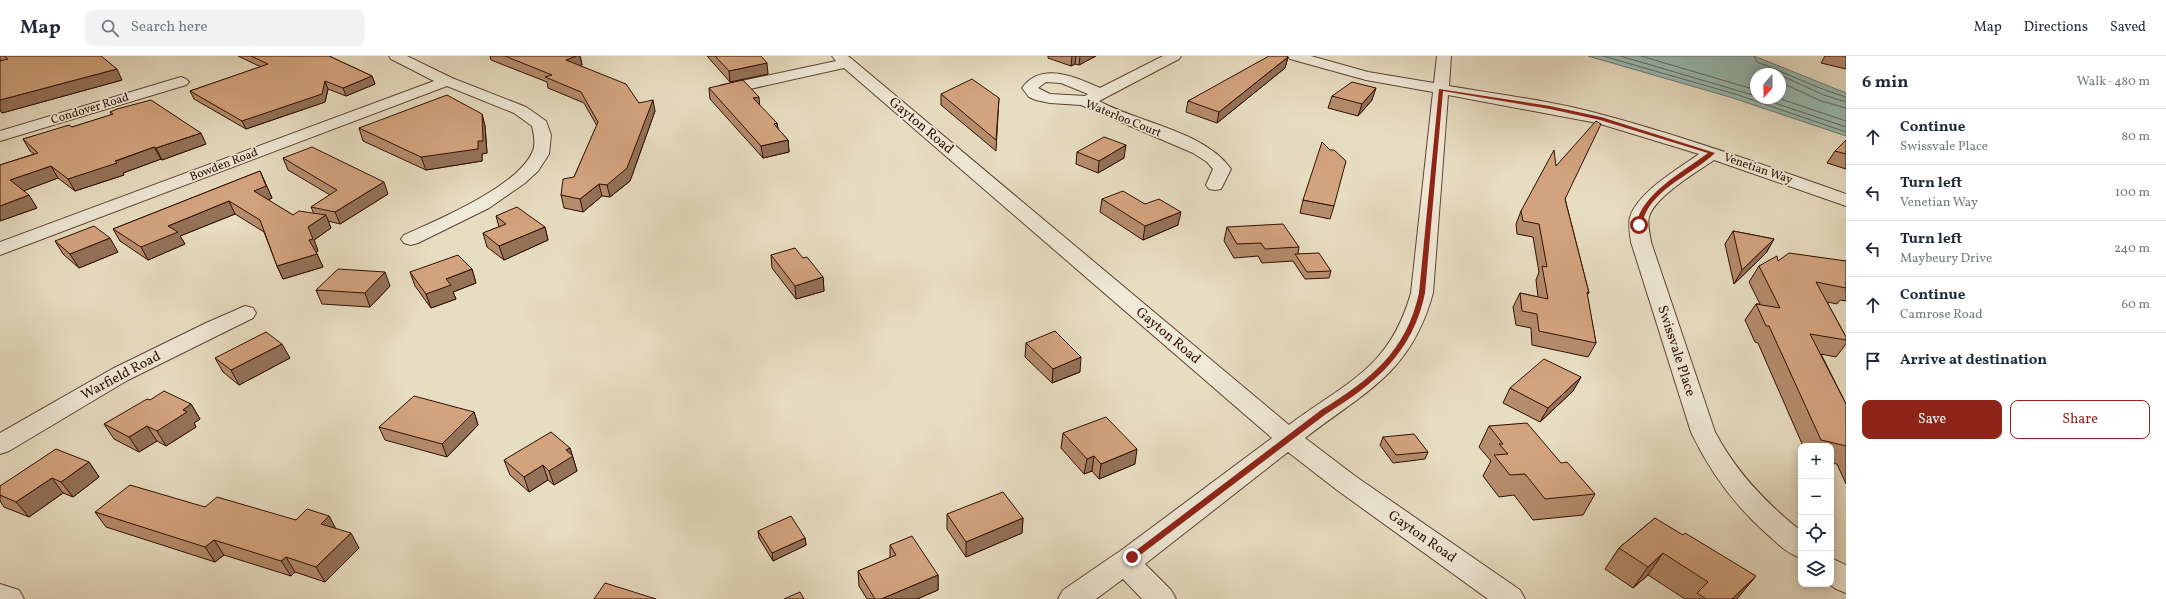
<!DOCTYPE html>
<html lang="en">
<head>
<meta charset="utf-8">
<style>
  body { margin:0; font-family:Vollkorn,serif; background:#f2f2f3; color:#1f2937 }
  .controls { position:absolute; right:12px; bottom:12px; display:grid; overflow:hidden; border-radius:8px; box-shadow:0 2px 10px #0003 }
  .controls button { width:36px; height:36px; display:grid; place-items:center; padding:0; border:0; border-bottom:1px solid #e0e1e3; background:#fff; color:#1f2937; font:20px sans-serif }
  .compass { position:absolute; left:1750px; top:12px; width:36px; height:36px; border-radius:50%; background:#fff; box-shadow:0 2px 10px #0003; rotate:200deg }
  .stop { position:absolute; width:12px; height:12px; margin:-9px; border:3px solid #8f2418; border-radius:50%; background:#fff }
  .stop.end { background:#8f2418; border-color:#fff; box-shadow:0 1px 4px #0008 }
  .list { margin:0; padding:0; list-style:none }
  h2 { display:flex; justify-content:space-between; align-items:center; height:52px; margin:0; padding:0 16px; font-size:17px }
  h2 small { font-size:13px; font-weight:400; color:#747a83 }
  .list li { display:grid; grid-template-columns:26px 1fr auto; gap:12px; align-items:center; box-sizing:border-box; height:56px; padding:0 16px; border-top:1px solid #e0e1e3 }
  .list b { display:block; font-size:15px; white-space:nowrap }
  .list p { margin:0; font-size:13px; white-space:nowrap; color:#747a83 }
  .list em { font-size:13px; font-style:normal; color:#747a83 }
  .actions { display:flex; gap:8px; padding:12px 16px }
  .actions a { flex:1; padding:9px 0; border:1px solid #8f2418; border-radius:8px; text-align:center; font-size:14px; color:#8f2418 }
  .actions .main { background:#8f2418; color:#fff }
  .icon { flex:none; width:22px; height:22px; fill:none; stroke:currentColor; stroke-width:2; stroke-linecap:round; stroke-linejoin:round }
  .map { position:relative; flex:none; width:1846px; height:543px; overflow:hidden }
  header { display:flex; align-items:center; gap:24px; box-sizing:border-box; height:56px; padding:0 20px; background:#fff; border-bottom:1px solid #e0e1e3 }
  header strong { font-size:19px }
  nav { display:flex; gap:22px; margin-inline-start:auto; font-size:14px }
  .search { width:280px; height:36px; background:#f2f2f3; display:flex; align-items:center; gap:10px; box-sizing:border-box; padding:0 14px; border-radius:8px; color:#747a83; font-size:15px }
  main { display:flex }
  aside { flex:1; background:#fff }
  .map>svg:first-child { display:block }
  .water { fill:#97bbb5; stroke:#6e766e; fill-rule:evenodd }
  .lines { fill:none; stroke-linecap:round; stroke-linejoin:round }
  .shore { stroke:#64655c; stroke-width:1 }
  .minor-casing { stroke:#5e4232; stroke-width:2 }
  .minor { fill:#efe9d7; fill-rule:evenodd }
  .wall { fill:#b58c6c; stroke:#300f03 }
  .shaded-wall { fill:#947258; stroke:#300f03 }
  .building { fill:#d3a37e; stroke:#300f03 }
  .route { fill:#8f2418 }
  .labels { text-anchor:middle; dominant-baseline:central; stroke-width:3.5; stroke-linejoin:round; paint-order:stroke }
  .far-street-label { font-size:12px; fill:#300f03; stroke:#efe9d7 }
  .street-label { font-size:14px; fill:#300f03; stroke:#efe9d7 }
</style>
</head>
<body>
<header>
<strong>Map</strong>
<div class="search"><svg class="icon" aria-label="search" viewBox="0 0 24 24"><circle cx="10" cy="10" r="6"/><path d="M15 15l6 6"/></svg>Search here</div>
<nav><a>Map</a><a>Directions</a><a>Saved</a></nav>
</header>
<main>
<div class="map">
<svg width="1846" height="543" viewBox="0 0 1846 543">
  <rect width="100%" height="100%" fill="#e7ddc1"/>
  <filter id="stains"><feTurbulence type="fractalNoise" baseFrequency=".005" numOctaves="4"/><feColorMatrix values="0 0 0 0 .2 0 0 0 0 .09 0 0 0 0 .02 0 0 0 .5 -.17"/></filter>
  <radialGradient id="worn" r=".72"><stop offset=".6" stop-color="#630" stop-opacity="0"/><stop offset="1" stop-color="#630" stop-opacity=".3"/></radialGradient>
  <path class="water" d="M1588,0H1754L1846,37V80L1733,42ZM1756,18H1780V42H1756Z"/>
  <g class="lines">
    <path class="shore" d="M1603,0L1735,38L1846,76
      M1620,0L1756,40
      M1641,0L1756,34
      M1754,0L1757,6C1787,17 1815,32 1846,41
      M1780,19L1824,39L1846,46
      M1780,26L1821,45L1846,52
      M1760,42L1846,71
      M1778,42L1846,65"/>
    <defs>
      <path id="minor" d="M389,0H407L452,22L526,51L546,65L551,79L549,98L538,115L525,127L489,152L418,187L411,189L404,187L401,183L404,179C438,164 516,131 532,97C536,89 534,79 532,70L514,57L447,30L0,199V186L434,25L391,3Z
        M832,0H848L853,4L1289,369C1348,325 1389,313 1411,237L1433,36L1366,24L1290,3L1288,0H1311L1368,16L1434,27L1437,0H1451L1449,30C1501,39 1555,45 1607,60C1688,82 1767,110 1846,138V150L1714,104C1697,116 1655,140 1649,161C1647,169 1650,178 1651,186L1715,376C1736,416 1766,447 1801,475V502C1788,498 1779,489 1768,479C1735,450 1710,416 1691,376L1631,186C1630,178 1628,169 1630,161C1638,136 1678,113 1699,98L1597,67L1448,39L1433,237C1411,317 1366,335 1305,382L1355,420L1520,534L1525,543H1488L1337,434L1288,396L1145,508L1171,534L1176,543H1142L1123,523L1096,543H1058L1063,534L1123,493L1272,382L844,12L723,39L718,37L715,34L718,31L723,29L836,5Z
        M1163,0H1181L1179,3L1099,45C1139,67 1204,75 1231,113L1221,133L1215,134L1209,133L1206,129L1213,113L1207,106L1193,97L1081,49L1050,47L1036,44L1029,41L1022,32C1041,5 1076,21 1100,32ZM1046,26L1061,27L1088,38L1085,40L1050,38L1038,32Z
        M181,21L186,23L189,26L186,29L0,85V75Z
        M245,250L253,252L256,257L253,262L128,324L9,395L0,398V377L112,313L206,267Z
        M1831,502L1846,509V537L1836,533L1829,528H1831Z
        M0,528L19,534L24,543H0Z"/>
    </defs>
    <use href="#minor" class="minor-casing"/>
    <use href="#minor" class="minor"/>
  </g>
  <path class="wall" d="M0,0H101L122,24L2,57L0,54V5L1,4H0Z
    M238,0H329L372,20L375,28L346,40L328,33L325,46L246,73L194,43L190,35L261,11Z
    M490,0H580L582,9L581,10L639,47L655,55L630,125L610,141L602,140L583,156L564,152L561,139L574,121L597,70L584,47L548,32L547,26L491,4Z
    M707,0H761L768,18L730,26Z
    M1048,0H1096L1079,9L1075,8L1071,10L1048,2Z
    M1825,0H1846V13L1821,7Z
    M1288,1L1285,12L1217,67L1186,56L1188,45Z
    M709,32L777,67L778,73L788,84L789,96L763,102L710,43Z
    M941,38L999,42L996,95L941,49Z
    M1332,40L1372,44L1358,60L1328,52Z
    M110,56L206,88L162,104L161,103L123,117L124,119L75,135L58,122L23,135L37,152L0,165V109L34,98L30,95L23,83L72,71L112,59Z
    M482,58L485,70L487,97L482,98V105L426,114L363,85L359,72Z
    M1846,84V113L1827,107L1835,95Z
    M1077,96L1124,102L1098,117L1076,108Z
    M283,102L388,138L340,168L328,165L331,172L314,184L318,195L316,196L323,211L283,223L277,210L264,176L235,158L180,180L185,188L148,204L120,185L113,173L260,115L272,142L268,144L293,159L314,158L311,151L330,139L288,114Z
    M1556,110L1565,143L1589,237L1587,239L1596,287L1588,301L1532,289L1531,272L1516,269L1513,251L1520,237L1538,241L1536,224L1539,216L1533,181L1517,178L1516,168L1521,155Z
    M1102,143L1178,169L1143,184L1100,156Z
    M1303,144L1334,150L1330,163L1300,157Z
    M496,160L545,171L548,184L504,204L487,191L483,177L499,171Z
    M1227,171L1299,191L1298,198L1331,215L1329,222L1305,223L1293,205L1262,207L1258,200L1234,202L1224,185Z
    M1733,175L1774,183L1766,197L1734,228L1725,188Z
    M55,185L118,196L79,212L63,198Z
    M771,199L803,202L823,221L824,235L796,243L772,212Z
    M1778,205H1846V245L1840,244L1837,248L1827,246L1846,281V288L1836,301L1821,298L1846,348V428L1837,408L1831,407V390H1803L1758,287L1755,286L1745,264L1756,248H1760L1749,226L1759,210Z
    M472,213L476,227L453,236L456,243L431,252L415,230L410,216Z
    M390,230L370,251L322,248L316,234Z
    M1026,287L1080,316L1052,327L1025,301Z
    M215,302H290L239,329L223,316Z
    M1581,321L1573,335L1540,366L1503,347L1510,332Z
    M150,344L191,348L200,363L194,367L196,371L166,390L157,385L139,396L114,383L104,368Z
    M474,356L478,369L447,401L385,384L379,371Z
    M1489,370L1561,407L1595,438L1583,459L1533,464L1514,439L1499,441L1483,420L1491,405L1479,391Z
    M1063,377L1135,408L1099,423L1092,415L1084,418L1061,392Z
    M1383,381L1428,396L1425,403L1393,407L1380,389Z
    M570,392L577,415L554,429L548,424L529,436L510,419L504,404Z
    M89,406L99,421L73,441L63,437L29,461L4,451L0,445V430Z
    M205,451L296,464L329,460L335,472L359,492L325,526L295,516L291,520L224,499L215,506L106,471L95,456Z
    M947,458L1023,462L1022,477L966,501L947,473Z
    M1655,462L1739,541L1737,543H1685L1648,519L1633,532L1605,513L1619,492Z
    M758,475L805,482L806,489L773,505L759,482Z
    M890,489L938,519V534L917,543H867L859,530L858,515L890,502Z"/>
  <path class="shaded-wall" d="M576,0H580L582,9L569,15L566,4Z
    M1072,0H1076L1075,8L1071,10Z
    M1080,0H1096L1079,9Z
    M1288,1L1285,12L1217,67L1219,56Z
    M767,7L768,18L730,26L729,15Z
    M117,13L122,24L2,57L0,53V44Z
    M372,20L375,28L346,40L343,32Z
    M325,25L328,33L325,46L246,73L242,65Z
    M1376,32L1372,44L1358,60L1362,48Z
    M759,41L760,53L753,42Z
    M653,44L655,55L630,125L610,141L607,129Z
    M482,58L485,70L487,97L482,98V105L426,114L421,101L478,85Z
    M777,67L779,79L774,68Z
    M201,77L206,88L162,104L156,92Z
    M788,84L789,96L763,102L761,90Z
    M1126,89L1124,102L1098,117L1099,105Z
    M154,91L161,103L123,117L124,119L75,135L68,123Z
    M51,110L58,122L18,137L10,124Z
    M260,115L272,142L259,148L254,135Z
    M384,126L388,138L340,168L335,156Z
    M599,128L602,140L583,156L580,143Z
    M29,139L37,152L0,165V150Z
    M229,145L235,158L180,180L185,188L148,204L141,191L168,170Z
    M1181,156L1178,169L1143,184L1145,170Z
    M326,159L331,172L314,184L318,195L314,197L309,184L308,171Z
    M545,171L548,184L504,204L499,190Z
    M110,182L118,196L79,212L70,198Z
    M1774,183L1766,197L1734,228L1742,214Z
    M317,198L323,211L283,223L277,210Z
    M472,213L476,227L453,236L456,243L431,252L426,238L446,223Z
    M385,216L390,230L370,251L365,237Z
    M823,221L824,235L796,243L795,230Z
    M282,288L290,302L239,329L231,314Z
    M1081,301L1080,316L1052,327L1053,313Z
    M1581,321L1573,335L1540,366L1548,352Z
    M191,348L200,363L194,367L196,371L166,390L157,375L183,354Z
    M474,356L478,369L447,401L442,388Z
    M147,370L157,385L139,396L129,381Z
    M570,392L577,415L554,429L549,415L566,394Z
    M1137,393L1135,408L1099,423L1101,408Z
    M1094,400L1092,415L1084,418L1087,403Z
    M89,406L99,421L73,441L61,426Z
    M543,409L548,424L529,436L524,421Z
    M52,422L63,437L29,461L16,446Z
    M329,460L337,475L321,468Z
    M1023,462L1022,477L966,501V486Z
    M351,477L359,492L325,526L316,511Z
    M805,482L806,489L773,505L772,497Z
    M214,484L224,499L215,506L205,491Z
    M1663,497L1648,519L1633,532L1648,511Z
    M286,501L295,516L291,520L281,505Z
    M938,519V534L917,543H881Z
    M1756,520L1737,543H1732Z"/>
  <path class="building" d="M4,0H101L117,13L0,44V5L8,3Z
    M251,0H329L372,20L343,32L325,25L322,38L242,65L190,35L268,8Z
    M505,0H576L566,4L626,28L639,47L653,44L627,112L607,129L599,128L580,143L561,139L563,123L574,121L598,66L581,36L545,21L552,19Z
    M715,0H761L767,7L729,15Z
    M1269,0H1287L1288,1L1219,56L1188,45Z
    M972,23L999,42L996,84L941,38Z
    M743,24L759,41L753,42L777,67L774,68L788,84L761,90L709,32Z
    M1352,26L1376,32L1362,48L1332,40Z
    M447,39L482,58L483,85H478V93L421,101L359,72Z
    M151,44L201,77L156,92L154,91L115,105L117,107L68,123L51,110L10,124L29,139L0,150V109L38,97L23,83L69,69L72,71L113,58L110,56L117,53Z
    M1596,65L1601,68L1565,143L1589,237L1587,236L1596,287L1539,275L1537,258L1522,255L1520,237L1548,243L1542,210L1547,211L1539,168L1523,165L1521,155L1554,94L1556,110Z
    M1104,81L1126,89L1099,105L1077,96Z
    M1846,84V98L1835,95Z
    M1322,86L1330,94H1334L1346,105L1334,150L1303,144Z
    M312,91L384,126L335,156L311,151L337,134L283,102Z
    M260,115L266,130L254,135L293,159L299,155L326,159L308,171L313,183L309,184L317,198L277,210L260,164L229,145L168,170L178,176L141,191L113,173Z
    M1123,135L1145,148L1159,143L1181,156L1145,170L1102,143Z
    M517,151L545,171L499,190L483,177L506,168L496,160Z
    M1283,168L1299,191L1265,193L1261,187L1237,188L1227,171Z
    M94,170L110,182L70,198L55,185Z
    M1733,175L1774,183L1742,214Z
    M795,192L803,202L807,201L823,221L795,230L771,199Z
    M1319,197L1331,215L1307,216L1295,198Z
    M1789,197L1846,205V227H1845L1846,228V232L1816,226L1846,281V284L1810,278L1846,348V390L1821,384L1769,270H1766L1756,248L1780,252L1759,210L1777,200L1778,205Z
    M458,199L472,213L446,223L451,229L426,238L410,216Z
    M338,213L385,216L365,237L316,234Z
    M1055,275L1081,301L1053,313L1026,287Z
    M266,276L282,288L231,314L215,302Z
    M1544,303L1581,321L1548,352L1510,332Z
    M164,335L191,348L183,354L187,356L157,375L147,370L129,381L104,368L147,343L150,344Z
    M414,340L474,356L442,388L379,371Z
    M1106,361L1137,393L1101,408L1094,400L1087,403L1063,377Z
    M1527,367L1561,407L1567,406L1595,438L1545,443L1525,418L1510,419L1494,399L1508,398L1499,388H1503L1489,370Z
    M551,376L570,392L566,394L573,400L549,415L543,409L524,421L504,404Z
    M1414,378L1428,396L1396,399L1383,381Z
    M56,393L89,406L61,426L52,422L16,446L0,439V430Z
    M130,429L205,451L217,441L296,464L307,453L329,460L321,468L351,477L316,511L286,501L281,505L214,484L205,491L95,456Z
    M1003,436L1023,462L966,486L947,458Z
    M791,460L805,482L772,497L758,475Z
    M1655,462L1683,479L1685,477L1756,520L1732,543H1706L1697,537L1708,526L1663,497L1648,511L1619,492Z
    M912,480L938,519L881,543H875L858,515L896,499L890,489Z
    M605,527L656,543H594Z
    M800,536L804,543H784Z"/>
  <path class="route" d="M1439,33L1550,50L1601,61L1715,97C1691,120 1648,134 1642,169L1639,171L1636,169C1642,137 1683,116 1708,97L1600,64L1550,53L1443,35L1425,237C1413,296 1375,328 1326,358L1135,503H1130V499L1321,354C1370,324 1406,296 1419,237Z"/>
  <g class="labels">
    <g class="far-street-label">
      <text transform="translate(90 53) rotate(-17)">Condover Road</text>
      <text transform="translate(1123 63) rotate(22)">Waterloo Court</text>
      <text transform="translate(224 109) rotate(-21)">Bowden Road</text>
      <text transform="translate(1758 113) rotate(19)">Venetian Way</text>
    </g>
    <g class="street-label">
      <text transform="translate(921 70) rotate(40)">Gayton Road</text>
      <text transform="translate(1168 280) rotate(40)">Gayton Road</text>
      <text transform="translate(1676 295) rotate(72)">Swissvale Place</text>
      <text transform="translate(121 320) rotate(-28)">Warfield Road</text>
      <text transform="translate(1422 481) rotate(35)">Gayton Road</text>
    </g>
  </g>
  <rect width="100%" height="100%" filter="url(#stains)"/>
  <rect width="100%" height="100%" fill="url(#worn)"/>
</svg>
<div class="controls">
<button>+</button>
<button>−</button>
<button><svg class="icon" aria-label="locate" viewBox="0 0 24 24"><circle cx="12" cy="12" r="6"/><path d="M12 2v4M12 18v4M2 12h4M18 12h4"/></svg></button>
<button><svg class="icon" aria-label="layers" viewBox="0 0 24 24"><path d="M12 4l9 5-9 5-9-5zM3 14l9 5 9-5"/></svg></button>
</div>
<svg class="compass" viewBox="-18 -18 36 36"><path d="M0-13l5 13h-10z" fill="#e53935"/><path d="M0 13l5-13h-10z" fill="#747a83"/></svg>
<div class="stop" style="left:1639px;top:169px"></div>
<div class="stop end" style="left:1132px;top:501px"></div>
</div>
<aside>
<h2>6 min<small>Walk · 480 m</small></h2>
<ul class="list">
<li><svg class="icon" aria-label="ahead" viewBox="0 0 24 24"><path d="M12 20V5M6 11l6-6 6 6"/></svg><div><b>Continue</b><p>Swissvale Place</p></div><em>80 m</em></li>
<li><svg class="icon" aria-label="left" viewBox="0 0 24 24"><path d="M17 20v-9H6M10 6l-5 5 5 5"/></svg><div><b>Turn left</b><p>Venetian Way</p></div><em>100 m</em></li>
<li><svg class="icon" aria-label="left" viewBox="0 0 24 24"><path d="M17 20v-9H6M10 6l-5 5 5 5"/></svg><div><b>Turn left</b><p>Maybeury Drive</p></div><em>240 m</em></li>
<li><svg class="icon" aria-label="ahead" viewBox="0 0 24 24"><path d="M12 20V5M6 11l6-6 6 6"/></svg><div><b>Continue</b><p>Camrose Road</p></div><em>60 m</em></li>
<li><svg class="icon" aria-label="arrive" viewBox="0 0 24 24"><path d="M6 21V4h12l-3 4 3 4H6"/></svg><div><b>Arrive at destination</b></div></li>
</ul>
<div class="actions"><a class="main">Save</a><a>Share</a></div>
</aside>
</main>
</body>
</html>
